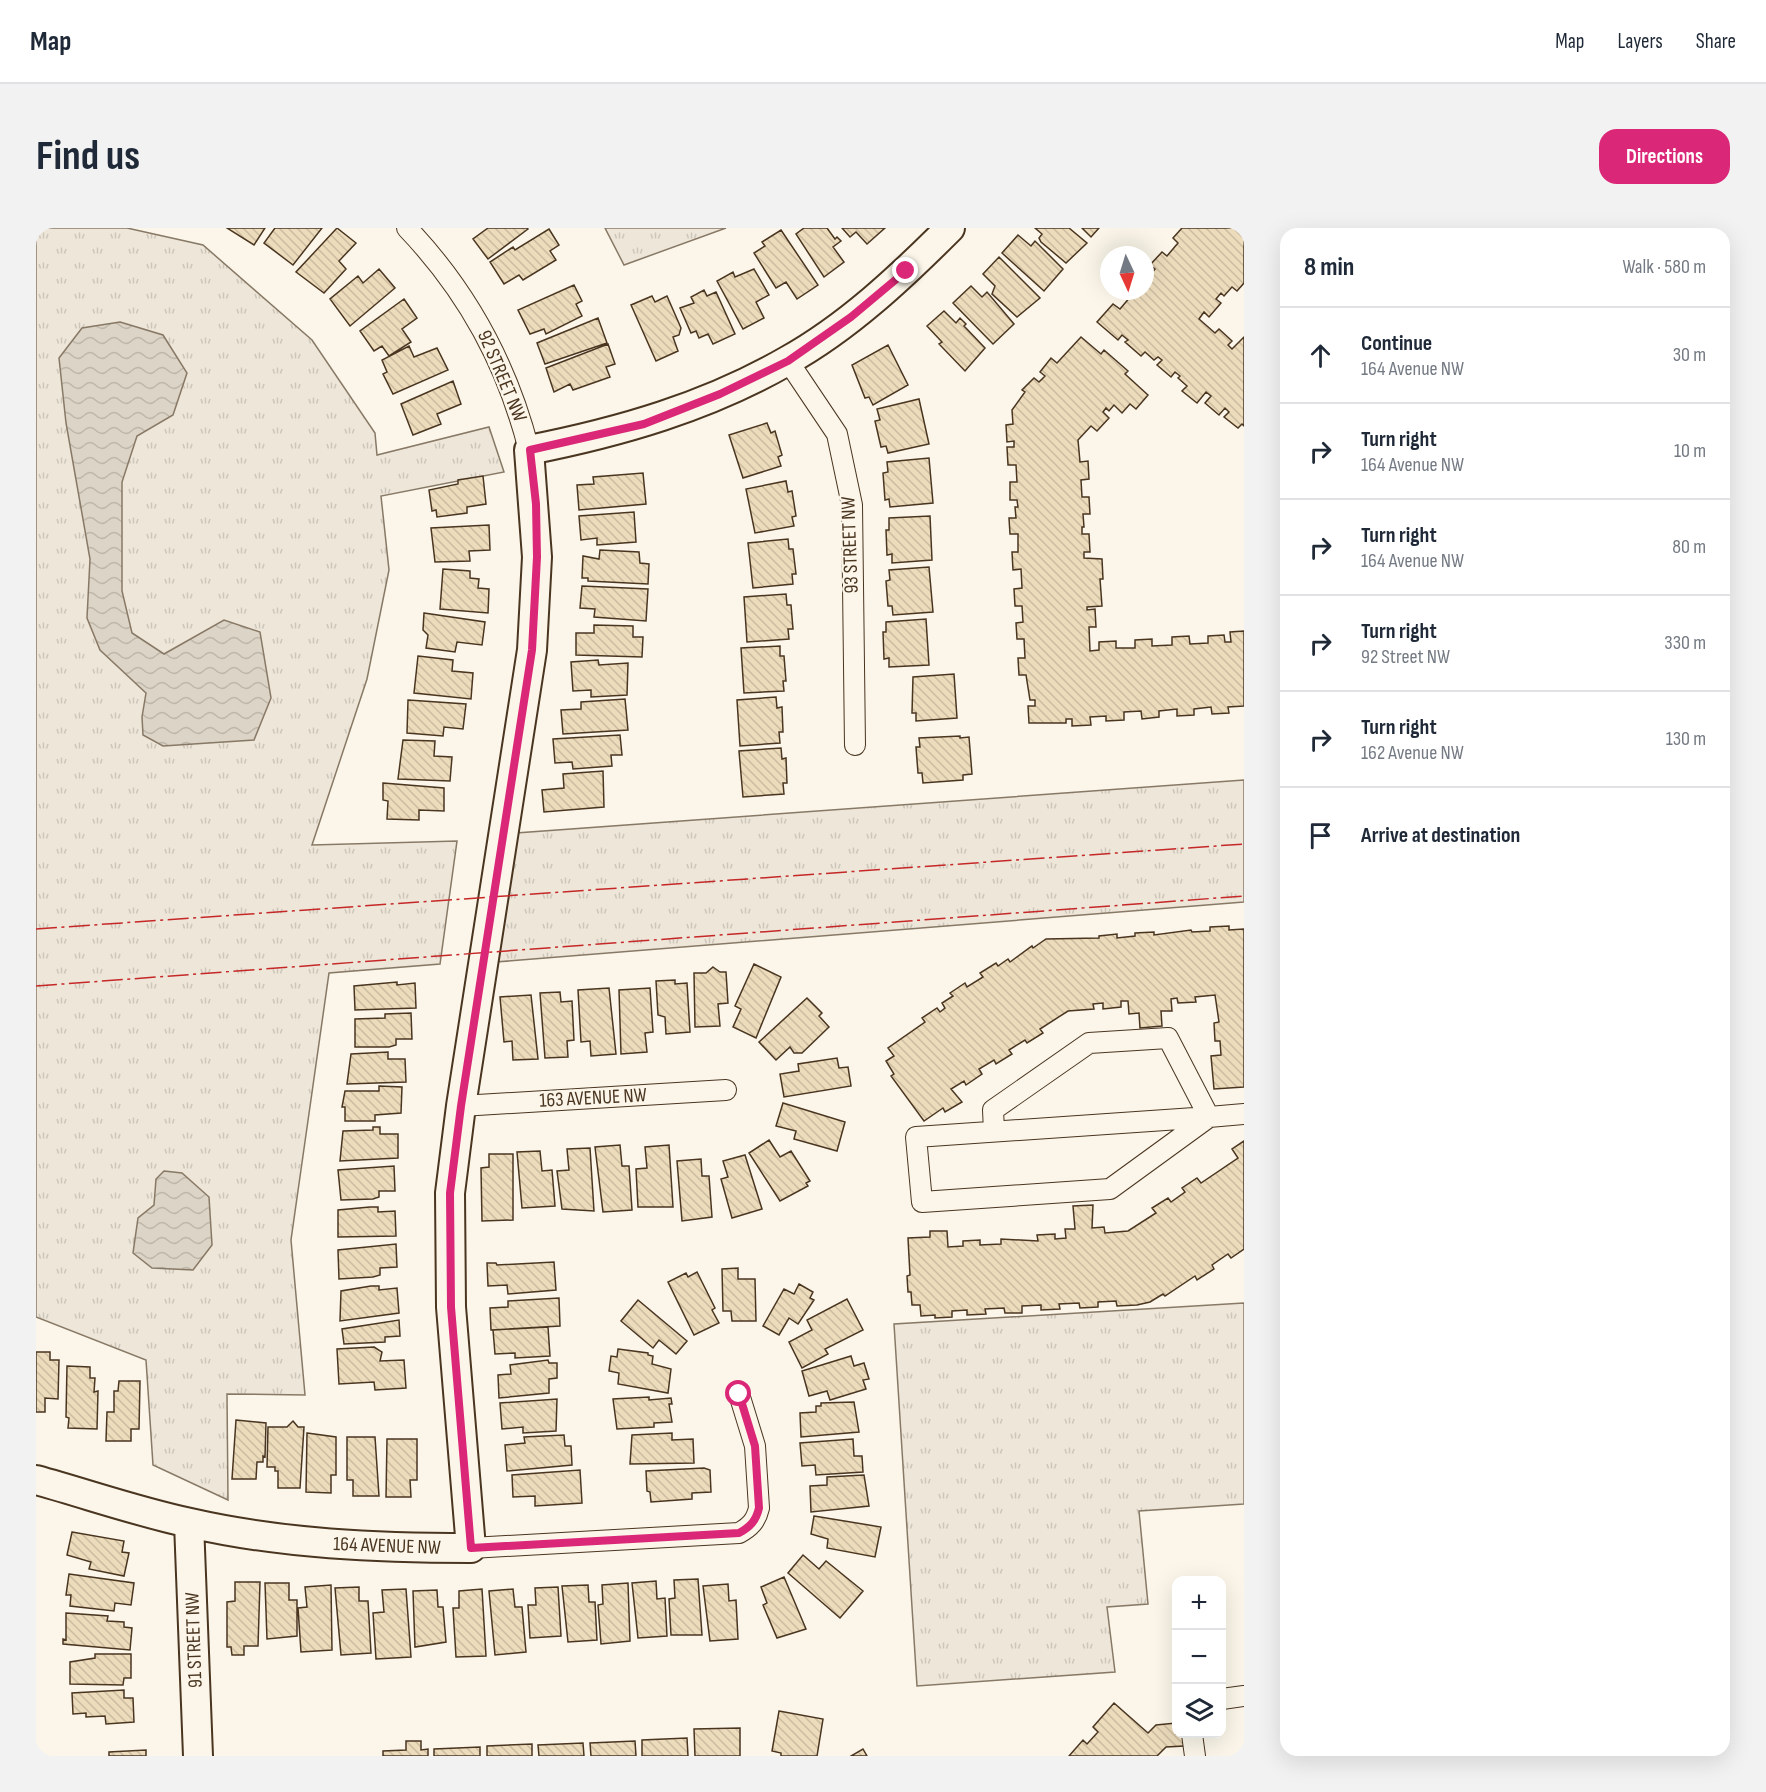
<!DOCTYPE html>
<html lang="en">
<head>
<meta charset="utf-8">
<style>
  body { margin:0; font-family:"Sofia Sans Condensed",sans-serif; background:#f2f2f3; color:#1f2937 }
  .controls { position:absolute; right:18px; bottom:18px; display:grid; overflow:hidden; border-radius:12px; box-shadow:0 6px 24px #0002 }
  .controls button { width:54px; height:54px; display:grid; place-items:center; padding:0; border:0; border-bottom:2px solid #e0e1e3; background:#fff; color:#1f2937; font:30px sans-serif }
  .compass { position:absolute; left:1064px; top:18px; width:54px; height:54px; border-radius:50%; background:#fff; box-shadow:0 6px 24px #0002; rotate:176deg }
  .stop { position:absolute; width:18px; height:18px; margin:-14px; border:4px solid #db2777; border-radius:50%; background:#fff }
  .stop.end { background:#db2777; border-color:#fff; box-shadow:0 2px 6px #0008 }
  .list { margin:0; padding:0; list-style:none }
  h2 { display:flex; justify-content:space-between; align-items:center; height:78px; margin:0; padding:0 24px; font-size:26px }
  h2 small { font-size:20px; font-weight:400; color:#747a83 }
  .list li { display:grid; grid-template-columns:39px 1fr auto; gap:18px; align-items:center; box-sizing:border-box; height:96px; padding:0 24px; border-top:2px solid #e0e1e3 }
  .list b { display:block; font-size:22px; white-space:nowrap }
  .list p { margin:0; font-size:20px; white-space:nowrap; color:#747a83 }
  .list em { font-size:20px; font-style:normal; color:#747a83 }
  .icon { flex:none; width:33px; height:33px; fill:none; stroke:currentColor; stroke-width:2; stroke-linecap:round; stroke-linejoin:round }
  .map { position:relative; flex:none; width:1208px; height:1528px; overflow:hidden; border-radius:18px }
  header { display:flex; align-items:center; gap:36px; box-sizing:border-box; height:84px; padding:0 30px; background:#fff; border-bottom:2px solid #e0e1e3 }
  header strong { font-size:28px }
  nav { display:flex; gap:33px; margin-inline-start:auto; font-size:21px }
  .intro { display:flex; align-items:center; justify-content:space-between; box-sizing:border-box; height:144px; padding:0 36px }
  h1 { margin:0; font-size:42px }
  .button { padding:15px 27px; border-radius:18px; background:#db2777; color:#fff; font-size:21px; font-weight:700 }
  main { display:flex; gap:36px; padding:0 36px }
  aside { flex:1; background:#fff; border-radius:18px; box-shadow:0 6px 24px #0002 }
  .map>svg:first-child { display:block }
  .grass { fill:url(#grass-tufts); stroke:#887966; stroke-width:1.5 }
  .water { fill:url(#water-waves); stroke:#887966; stroke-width:1.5 }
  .building { fill:url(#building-back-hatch); stroke:#4a3520; stroke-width:1.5 }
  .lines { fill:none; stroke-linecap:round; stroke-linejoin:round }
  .street-casing { stroke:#4a3520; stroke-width:22 }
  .secondary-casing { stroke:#4a3520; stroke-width:32 }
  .street { stroke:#fbf6e9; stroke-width:20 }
  .secondary { stroke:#fbf6e9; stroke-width:28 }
  .power { stroke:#c62828; stroke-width:1.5; stroke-dasharray:21 4.5 3 4.5; stroke-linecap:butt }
  .route { stroke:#db2777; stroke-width:8 }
  .labels { text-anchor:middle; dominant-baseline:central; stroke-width:4.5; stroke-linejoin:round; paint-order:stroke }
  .street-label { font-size:20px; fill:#4a3520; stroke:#fbf6e9 }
</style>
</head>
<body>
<header>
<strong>Map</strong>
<nav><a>Map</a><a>Layers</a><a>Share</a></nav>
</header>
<div class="intro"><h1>Find us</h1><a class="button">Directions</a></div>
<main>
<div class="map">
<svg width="1208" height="1528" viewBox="0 0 1208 1528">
  <defs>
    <pattern id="grass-tufts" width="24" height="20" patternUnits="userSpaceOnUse" patternTransform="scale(1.5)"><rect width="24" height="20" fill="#ede6d9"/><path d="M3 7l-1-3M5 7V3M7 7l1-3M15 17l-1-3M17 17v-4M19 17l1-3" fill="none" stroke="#cdc6ba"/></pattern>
    <pattern id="water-waves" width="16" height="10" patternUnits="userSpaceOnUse" patternTransform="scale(1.5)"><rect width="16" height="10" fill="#dcd4c6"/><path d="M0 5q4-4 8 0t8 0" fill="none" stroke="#beb7aa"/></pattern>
    <pattern id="building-back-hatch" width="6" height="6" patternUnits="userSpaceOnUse" patternTransform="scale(1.5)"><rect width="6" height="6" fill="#ecdcbc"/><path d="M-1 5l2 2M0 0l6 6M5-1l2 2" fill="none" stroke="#ccbda1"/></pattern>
  </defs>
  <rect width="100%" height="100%" fill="#fbf6e9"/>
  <path class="grass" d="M0,0H91L167,17L276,112L339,205L341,227L453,199L468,244L345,268L353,342L331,451L276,617L421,613L404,736L293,745L255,1012L269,1167L191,1166L192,1272L117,1237L110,1132L0,1089Z
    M569,0H690L588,37Z
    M1208,552V674L460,734L480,605Z
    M1208,1075V1276L1103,1283L1112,1376L1071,1379L1079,1444L881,1458L858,1096Z"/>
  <path class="water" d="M84,94L127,107L151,145L137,187L101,208L86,254V363L96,405L128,426L188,392L224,404L235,470L218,512L127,518L107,507L106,489L110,465L64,422L51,390L54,331L30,195L23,130L46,100Z
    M128,943L146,945L173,969L176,1017L157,1042L116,1040L97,1025L102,990L118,977L120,951Z"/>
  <path class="building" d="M191,0H229L218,17Z
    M239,0H286L257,37L228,15Z
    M301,0L320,15L303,33L310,41L288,65L260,44Z
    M452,0H491L492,1L452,31L437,11Z
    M768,0H791L799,11L801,9L805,13L797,19L808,34L788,49L760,6Z
    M806,0H849L831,16L820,4L814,9Z
    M999,0H1033L1051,15L1030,35L1005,14L1003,10L1006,6Z
    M1046,0H1063L1055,9Z
    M1146,0H1208V55L1201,63L1196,59L1188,68L1185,65L1180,71L1185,75L1173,89L1168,84L1163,91L1179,105L1183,101L1196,113L1192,117L1196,121L1208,109V198L1206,196L1202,200L1188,189L1193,184L1189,180L1183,187L1169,175L1175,168L1170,164L1161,175L1146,163L1151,158L1142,150L1144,148L1139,144L1135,149L1121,137L1126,132L1122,129L1118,132L1109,124L1105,128L1089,114L1092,112L1086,107L1082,112L1061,94L1077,76L1084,81L1095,68L1090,63H1109V53L1119,41L1114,37L1126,24L1131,28L1142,15L1137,10Z
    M513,1L523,17L514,23L520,32L487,52L483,47L468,56L454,34L477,19L479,22Z
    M745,2L782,57L761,71L750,54L740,60L718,25L729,18L726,14Z
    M982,7L995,18L999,13L1027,41L1008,63L966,25Z
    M963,29L1004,70L981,89L956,66L959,58L947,46Z
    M343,41L359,60L314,98L294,71L322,48L327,55Z
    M718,41L733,67L720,74L728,90L707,101L681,53L697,44L699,49Z
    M538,57L546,73L540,76L546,88L510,106L508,101L494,106L482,82Z
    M935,58L946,69L951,64L978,96L957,116L917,75Z
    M668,62L671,68L680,64L699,106L677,116L672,106L663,110L660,103L655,105L644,80L658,75L655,69Z
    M616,68L619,74L631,68L645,100L643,107L637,109L642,123L620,133L595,77Z
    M368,71L381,90L366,101L375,114L353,128L346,118L338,123L324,103Z
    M908,83L920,95L924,90L930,96L928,98L949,120L929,143L903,116L906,114L891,98Z
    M562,90L571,115L509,136L501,115Z
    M1045,109L1065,126L1068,122L1092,143L1089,146L1112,167L1100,181L1094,176L1086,185L1078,177L1073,183L1070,180L1067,184L1073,190L1061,203L1055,198L1042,212L1044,234L1052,233L1053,251L1045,252L1046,269H1053L1054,286H1047L1048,299H1046V306H1053L1054,324H1048V330L1066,331L1067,351H1064L1066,378L1051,379V382L1059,381L1060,399H1053L1054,423L1063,422V414L1080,413V420H1099V412L1116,411V418L1136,417V409L1153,408L1154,416L1172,415V408L1188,407L1189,414H1195L1194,404L1208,403V478L1192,479L1193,485L1176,486L1175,479L1158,481V487L1141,488V481L1123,483V489L1106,491L1105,483L1088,484V492L1070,493V488L1054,489L1055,497L1036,498V491H1030V495H993L992,478H999V472H994L990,447H983L982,430H989L988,411H981L980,395L987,394L986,378H979L978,361L986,360L985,341L977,342L976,324H982V306H974L973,290H980L979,279H982L981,272H974V254H981L980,237H972L971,219H978V213L971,214L970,197L977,196L976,182L989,164L986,162L998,150L1003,154L1009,148L1004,144L1015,130L1021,135Z
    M572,116L579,136L570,139L574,149L537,162L534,156L518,164L510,140Z
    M852,117L872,157L837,177L833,169L829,170L816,137Z
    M373,118L378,129L401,120L412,142L357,166L347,146L351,144L346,132Z
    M417,153L425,176L401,186L405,196L377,207L365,176Z
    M883,171L893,216L852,225L850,218L845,219L839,193L844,192L841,181Z
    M731,195L735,205L739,203L746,227L742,229L745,238L707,250L693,207Z
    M893,230L897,275L854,279L853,271L849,272L847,245L852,244L851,234Z
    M607,245L610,276L543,282L541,257L558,256L557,249Z
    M447,248L450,276L431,279V285L401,289L400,282L396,283L393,262L422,256V252Z
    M750,253L752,264L756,263L760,288L756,289L758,298L719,305L710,261Z
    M598,284L600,314L561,317V310L545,312L543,288Z
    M894,288L896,332L856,335V326L851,327L850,302H853V290Z
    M453,297L454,322L433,323L434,333L399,334L395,300Z
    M752,311L753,321H757L760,346H756L757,356L717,360L712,315Z
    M564,322L603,324L604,335L613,336L612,356L552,353V350H546L547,328L563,331Z
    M893,339L897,384L857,387L856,378H852L850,353L854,352L853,342Z
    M407,341L434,343V350L443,351L442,360L453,361L452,385L404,381Z
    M546,358L612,361L610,393L558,389L559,381L544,380Z
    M750,366L751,377H755L757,401H752L753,411L711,414L708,369Z
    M388,385L449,394L446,417L421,414L419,424L390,420L392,407L387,402Z
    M890,391L893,437L853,439V430L848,431L847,404H850V394Z
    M558,397L597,398V409H607L606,429L540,427V405H558Z
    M744,418V428H748L750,453H747L748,463L708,465L705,420Z
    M382,428L417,432L416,443L437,445L435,471L378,465Z
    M562,432L563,437L592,435L591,467L555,469V462L537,463L535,434Z
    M918,446L921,490L880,493V485H876L877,449Z
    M740,469L741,480L746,479L747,504H743L744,515L704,518L701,472Z
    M589,471L592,502L527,506L525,482L545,481V474Z
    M372,472L430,476L427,501L408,499L407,508L371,505Z
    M584,507L586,527H575L576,538L537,541L536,534L519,535L517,511Z
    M924,508V510L933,509L936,546L927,547V552L887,555L886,545H882L880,519H884L883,510Z
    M367,512L399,513L398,528L416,529L414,553L362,551Z
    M745,520L746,531L750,530L751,555H747L748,566L707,569L703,523Z
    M567,543L568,579L508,584L506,562L528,560L527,546Z
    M347,555L408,560V583L383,582V592L351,591L352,573L347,572Z
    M1193,698V702L1208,701V859L1178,861L1175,828L1185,827L1184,813H1179L1178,795L1183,794L1179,767L1159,769L1160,774L1142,775L1141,770L1135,771L1136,783H1125L1126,798L1104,800L1103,785L1093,786L1092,773H1085V779L1067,781V775L1057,776L1058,781L1032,783L1004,801L1007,805L991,815L989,812L973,822L976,826L960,836L958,832L943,841L946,846L930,857L928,853L915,861L926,874L909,884L907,880L888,893L855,848L858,846L850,833L858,828L852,820L889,794L886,790L901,780L904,784L909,780L906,775L917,768L914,765L929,755L931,759L947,749L944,745L960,735L962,738L972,731L974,734L996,718L997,720L1010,711L1063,710V708L1081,706V710L1099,708V705L1118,704V707L1155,702L1156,704L1174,703V699Z
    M718,736L745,749L720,810L697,799L705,781L699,778Z
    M677,739L684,744H690L692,775L682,776L684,798L659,799L658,745H670Z
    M639,752V756L651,755L654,804L630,806L629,789L622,787L620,753Z
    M361,754V757L379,755L380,780L319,782L318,758Z
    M573,760L580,826L555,828L554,813L545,814L542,762Z
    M614,760L617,804L609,805L611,824L585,826L583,762Z
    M524,764L525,774L536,773L538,812L531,813L532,829L509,830L504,765Z
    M495,767L502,831L477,832L476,813L468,814L464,769Z
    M771,770L786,785L783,788L793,799L766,825H758L754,819L740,832L723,814Z
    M375,785L376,811H360V817L353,819H319V791L349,790V786Z
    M352,824V831H369L370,854L311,856L315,826Z
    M801,830L803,840L812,839L815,858L748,869L744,846L763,843L762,836Z
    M343,858L366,859L365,885L339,887V893H309V879H306L309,863H343Z
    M747,875L809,894L801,923L758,911L760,903L740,898Z
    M337,899H344V906H362V930L304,933L307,903L337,902Z
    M733,912L744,929L755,923L774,953L770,955L772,958L744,973L713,925Z
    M1208,913V1021L1195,1030L1192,1026L1176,1037L1178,1041L1161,1052L1159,1048L1129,1068L1127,1066L1114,1074L1101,1077L1081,1078L1080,1073L1062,1074V1079L1044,1080L1043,1075L1023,1076L1024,1081L1005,1082V1077L986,1078V1085H969L968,1080L949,1081L950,1086L931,1087V1082L916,1083V1089L899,1090V1087L885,1088L884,1077H876L875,1064H872L871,1048L874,1047L872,1010L894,1009V1003H911L912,1019L927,1018V1013L944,1012V1017L965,1016V1011L1002,1013L1001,1007L1019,1006V1011L1030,1010L1029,1001H1039L1037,978L1057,977L1056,1000L1068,999L1069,1005L1092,1003L1120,985L1116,980L1132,970L1135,974L1149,964L1146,960L1161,950L1165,955L1202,930L1196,921Z
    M584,917L586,938H593L596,982L567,984L559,919Z
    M633,917L637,979H602L600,941L611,940L609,919Z
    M554,920L558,983L526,981L521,943L533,942L531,921Z
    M504,923L506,943L516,942L519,978L486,980L481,924Z
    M453,926H477V992L446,993L445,940L453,939Z
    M709,927L726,981L696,990L685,951L692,949L687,933Z
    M665,931L666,948H673L676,989L646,993L641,933Z
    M358,938L359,963H343V969L337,971L305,972L302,942Z
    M334,979H342V984L359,983L360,1008L302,1009V982Z
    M360,1016L361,1039L344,1040V1047L337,1049L303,1051L302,1022Z
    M518,1034L520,1062L472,1066L471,1057L452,1058L451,1035H460L461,1037Z
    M702,1040V1051H719L720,1093H696L695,1083H687L686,1041Z
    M661,1044L679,1080L676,1082L683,1095L658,1107L632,1054L650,1045L652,1049Z
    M763,1056L777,1064L774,1070L778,1072L762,1096L753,1090L743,1107L727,1098L748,1061L758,1066Z
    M335,1058H343V1062L361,1060L363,1085L304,1093L305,1063Z
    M523,1070L524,1098L455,1102L454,1080L472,1079V1073Z
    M811,1071L827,1102L789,1121L792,1126L766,1140L753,1114L776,1102L771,1092Z
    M602,1072L651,1113L640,1126L623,1112L617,1120L585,1093Z
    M363,1092L364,1108L349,1109V1114L308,1116L306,1101Z
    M512,1099L514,1128L479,1130V1125L459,1126L457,1102Z
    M338,1119L346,1124L344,1133L368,1132L370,1160L339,1162L338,1154L303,1156L301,1121Z
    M582,1121L612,1125V1127L617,1128L616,1136L635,1141L632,1165L582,1156L583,1145L573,1143L575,1128L581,1129Z
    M0,1124H14V1132H23L22,1171L9,1170V1184H0Z
    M815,1128L818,1138L828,1135L833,1151L827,1152L830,1161L794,1172L791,1163L773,1168L766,1143Z
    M512,1132L513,1135H521V1150L513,1151V1165L463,1170L462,1147L475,1146L474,1137Z
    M31,1138L54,1139V1150H59L58,1164L62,1163L61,1201L32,1200L33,1190L30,1189Z
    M83,1153H104L103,1201H95V1213H70L71,1184H78V1163H82Z
    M613,1169V1172L635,1170L636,1176H633L636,1194L618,1195V1199L581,1201L577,1171Z
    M521,1171L520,1203L487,1205V1199L466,1201L464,1175Z
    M818,1174L823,1204L765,1209L764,1185L780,1184V1178H785V1175Z
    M200,1192L230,1195L229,1229L227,1228V1234H221L220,1251H196Z
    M257,1193L262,1199H268L264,1260H242V1243H239V1239H231L232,1199H251Z
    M271,1205L300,1209V1247H295V1265L270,1264Z
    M636,1205V1212L657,1211L658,1235L594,1236L596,1207Z
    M528,1207L529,1218H535L536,1237L471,1243L469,1217L489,1215L488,1209Z
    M311,1209H339L343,1268H317V1252H311Z
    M351,1211H381V1252H374L375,1269H350Z
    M817,1211L818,1228H826L827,1244L780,1247L779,1237L766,1238L764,1215Z
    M668,1240L674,1242L675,1264L656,1265V1271L615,1274L614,1264L611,1263L610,1243Z
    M544,1242L546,1275L499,1278V1268L477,1269L476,1247Z
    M828,1247L833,1278L775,1284L774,1258L791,1257V1249Z
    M778,1288L845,1299L839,1329L791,1320L792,1311L775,1306Z
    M36,1304L88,1313L86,1324L93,1325L88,1348L53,1341L55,1334L31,1327Z
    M767,1327L783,1341L790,1333L827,1363L804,1390L752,1345Z
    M33,1346L98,1355L95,1377L79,1375L78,1383L34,1378L35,1367H30Z
    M748,1349L770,1401L741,1410L727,1377L731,1375L725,1359Z
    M662,1351L666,1407H635L633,1371L639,1370L638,1352Z
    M620,1353L621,1371L629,1370L631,1408L602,1410L596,1355Z
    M199,1354H224L222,1418H208V1427H196L195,1419H191V1374L199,1373Z
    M229,1355H253V1372H261V1408L231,1411Z
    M592,1355L594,1413L565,1416L562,1377L567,1376L566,1357Z
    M692,1356L693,1373L700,1372L702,1411L674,1413L667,1358Z
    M295,1357L296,1422L265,1424L262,1380L271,1379L269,1359Z
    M552,1357L553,1374H559L561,1412L532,1414L526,1358Z
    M323,1359V1373H332L335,1425L305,1427L299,1360Z
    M522,1359L525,1408L494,1410L492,1377H500L499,1360Z
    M370,1361L375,1429L340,1431L337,1385L348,1384L346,1362Z
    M446,1361L450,1428L420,1429L417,1380H423V1363Z
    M477,1361L479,1379H486L490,1424L459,1427L453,1363Z
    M401,1362L402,1379H407L410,1414L379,1419L377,1363Z
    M30,1385L72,1388L71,1393L88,1394V1399L96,1400L94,1422L27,1416V1411L30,1412Z
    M59,1426H95V1450H88L87,1457L34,1456V1434L59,1430Z
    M88,1462V1470H97L98,1494L70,1496L69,1488L50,1489V1485L37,1486L36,1465Z
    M1078,1475L1112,1505L1120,1497L1140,1495V1506H1166V1517L1130,1519L1121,1528H1033L1047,1512L1051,1516L1062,1504L1057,1499Z
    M743,1483L787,1491L781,1528H745V1525L736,1523Z
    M704,1500V1528H659L658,1501Z
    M651,1510L652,1528H606V1512Z
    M370,1513H385V1522L392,1521V1528H347V1523L370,1522Z
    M599,1513L600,1528H555L554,1515Z
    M547,1515L548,1528H503L502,1517Z
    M496,1516V1528H451V1518Z
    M444,1519V1528H398V1521Z
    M827,1521L831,1528H815Z
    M110,1522V1528H73V1524Z"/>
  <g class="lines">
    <defs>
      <path id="street" d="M371,0C432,64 471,136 493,222
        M752,133L801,206L816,277L819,517
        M425,878L690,862
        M1173,889L1074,961L886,974L880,909L1173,889L1208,886
        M958,903L957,882L1053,815L1132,810L1173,889
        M435,1320L703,1305C714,1299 720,1293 723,1280L719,1218L703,1166
        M1186,1471L1208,1468
        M1156,1506L1159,1528"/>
      <path id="secondary" d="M0,1252C51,1266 102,1284 154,1295C246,1316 341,1320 435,1320L415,1079L414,965L425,878L496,422L501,329L493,222C584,204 671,179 751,133C812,99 865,49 914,0
        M153,1295L162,1528"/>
    </defs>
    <use href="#street" class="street-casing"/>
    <use href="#secondary" class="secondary-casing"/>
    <use href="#street" class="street"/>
    <use href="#secondary" class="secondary"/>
    <path class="power" d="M0,701L1208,616
      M0,758L1208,668"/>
  </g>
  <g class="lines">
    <path class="route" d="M703,1166L719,1218L723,1280C720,1293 714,1299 703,1305L435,1320L415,1079L414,965L425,878L496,422L501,329L500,276L494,222L608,196L684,166L752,133L815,89L870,43"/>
  </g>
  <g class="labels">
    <g class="street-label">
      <text transform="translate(466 148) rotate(67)">92 STREET NW</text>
      <text transform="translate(814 317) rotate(-92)">93 STREET NW</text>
      <text transform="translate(557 870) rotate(-3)">163 AVENUE NW</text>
      <text transform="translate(351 1318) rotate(2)">164 AVENUE NW</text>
      <text transform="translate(158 1412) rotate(-92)">91 STREET NW</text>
    </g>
  </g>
</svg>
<div class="controls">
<button>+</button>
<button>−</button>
<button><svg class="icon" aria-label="layers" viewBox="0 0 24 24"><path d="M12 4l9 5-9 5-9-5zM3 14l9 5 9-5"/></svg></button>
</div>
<svg class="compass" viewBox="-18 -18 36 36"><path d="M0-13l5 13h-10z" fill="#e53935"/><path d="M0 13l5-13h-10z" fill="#747a83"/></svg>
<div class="stop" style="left:703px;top:1166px"></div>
<div class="stop end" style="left:870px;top:43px"></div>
</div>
<aside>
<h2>8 min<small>Walk · 580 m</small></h2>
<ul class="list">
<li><svg class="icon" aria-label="ahead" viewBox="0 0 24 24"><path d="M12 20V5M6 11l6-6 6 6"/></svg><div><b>Continue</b><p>164 Avenue NW</p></div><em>30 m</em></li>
<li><svg class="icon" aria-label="right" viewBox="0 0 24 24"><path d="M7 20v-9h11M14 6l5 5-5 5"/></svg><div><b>Turn right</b><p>164 Avenue NW</p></div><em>10 m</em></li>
<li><svg class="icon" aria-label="right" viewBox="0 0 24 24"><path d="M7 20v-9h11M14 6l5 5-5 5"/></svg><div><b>Turn right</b><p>164 Avenue NW</p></div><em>80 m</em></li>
<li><svg class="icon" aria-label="right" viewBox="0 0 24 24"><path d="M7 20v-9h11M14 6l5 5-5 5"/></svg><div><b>Turn right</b><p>92 Street NW</p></div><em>330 m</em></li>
<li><svg class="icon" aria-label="right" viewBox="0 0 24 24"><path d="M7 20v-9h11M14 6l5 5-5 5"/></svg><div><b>Turn right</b><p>162 Avenue NW</p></div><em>130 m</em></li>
<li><svg class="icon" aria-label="arrive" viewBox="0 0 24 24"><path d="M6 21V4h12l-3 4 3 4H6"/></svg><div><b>Arrive at destination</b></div></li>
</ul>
</aside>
</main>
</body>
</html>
